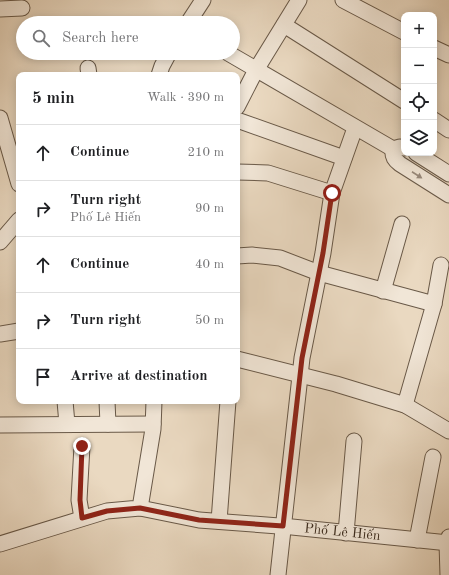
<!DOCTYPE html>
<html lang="en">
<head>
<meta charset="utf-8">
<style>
  body { margin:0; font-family:"Old Standard TT",serif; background:#f2f2f2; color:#202124 }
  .controls { position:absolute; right:12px; top:12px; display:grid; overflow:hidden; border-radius:8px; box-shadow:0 2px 10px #0003 }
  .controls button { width:36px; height:36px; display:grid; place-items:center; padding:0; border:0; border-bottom:1px solid #e0e0e0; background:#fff; color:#202124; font:20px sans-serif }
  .stop { position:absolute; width:12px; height:12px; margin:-9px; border:3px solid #8f2418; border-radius:50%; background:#fff }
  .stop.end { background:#8f2418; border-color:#fff; box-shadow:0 1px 4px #0008 }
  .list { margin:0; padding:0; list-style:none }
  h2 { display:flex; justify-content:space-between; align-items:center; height:52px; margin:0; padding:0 16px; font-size:17px }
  h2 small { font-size:13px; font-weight:400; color:#757577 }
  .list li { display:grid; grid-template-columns:26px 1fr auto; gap:12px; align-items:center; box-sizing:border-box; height:56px; padding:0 16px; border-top:1px solid #e0e0e0 }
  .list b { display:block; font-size:15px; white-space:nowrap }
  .list p { margin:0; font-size:13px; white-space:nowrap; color:#757577 }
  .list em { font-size:13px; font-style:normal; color:#757577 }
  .icon { flex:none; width:22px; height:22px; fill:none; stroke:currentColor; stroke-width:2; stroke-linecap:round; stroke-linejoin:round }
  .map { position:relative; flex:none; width:449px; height:575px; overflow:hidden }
  .search { position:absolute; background:#fff; box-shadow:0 2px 10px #0003; left:16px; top:16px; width:224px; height:44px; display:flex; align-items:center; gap:10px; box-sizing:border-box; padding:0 14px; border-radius:22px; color:#757577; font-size:15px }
  .panel { position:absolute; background:#fff; box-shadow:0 2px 10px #0003; left:16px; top:72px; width:224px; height:332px; border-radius:8px }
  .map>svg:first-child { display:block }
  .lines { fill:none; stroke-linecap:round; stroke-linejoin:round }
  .minor-casing { stroke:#695948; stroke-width:17 }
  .minor { stroke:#f1e6d7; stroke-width:15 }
  .oneway { fill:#988a7c }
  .route { stroke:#8f2418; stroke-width:5 }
  .labels { text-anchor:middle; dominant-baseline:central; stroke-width:4; stroke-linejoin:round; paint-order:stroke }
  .street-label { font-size:14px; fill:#3e2e20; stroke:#f1e6d7 }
</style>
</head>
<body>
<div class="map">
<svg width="449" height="575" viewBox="0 0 449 575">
  <rect width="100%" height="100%" fill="#ead9c1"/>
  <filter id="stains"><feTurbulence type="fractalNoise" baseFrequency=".005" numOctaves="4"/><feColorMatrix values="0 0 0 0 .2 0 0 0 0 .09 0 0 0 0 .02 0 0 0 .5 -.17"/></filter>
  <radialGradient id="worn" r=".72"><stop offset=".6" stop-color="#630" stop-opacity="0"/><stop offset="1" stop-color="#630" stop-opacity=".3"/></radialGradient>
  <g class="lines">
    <defs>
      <g id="minor">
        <path d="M343,0L404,32"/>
        <path d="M0,9L22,8"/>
        <path d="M188,23L203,0"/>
        <path d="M284,25L404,101"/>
        <path d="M434,48L449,55"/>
        <path d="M228,53L393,149L400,147L404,148"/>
        <path d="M88,68L89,75"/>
        <path d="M159,75L162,66L169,53"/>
        <path d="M237,107L256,70L299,0"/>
        <path d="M0,118L19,184"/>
        <path d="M237,120L344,158"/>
        <path d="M434,120L449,130"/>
        <path d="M393,149C392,157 395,160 400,164L449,195"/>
        <path d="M416,153L449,174"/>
        <path d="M237,172L268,173L332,193"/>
        <path d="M0,242L19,220"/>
        <path d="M237,256L252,255L280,258L319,273L434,304"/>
        <path d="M383,291L402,224"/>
        <path d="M0,334L19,331"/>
        <path d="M237,359L336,384L405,405L449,431"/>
        <path d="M65,401L67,424"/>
        <path d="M107,401L108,424"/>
        <path d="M405,405L434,304L441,265"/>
        <path d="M0,425L153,424"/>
        <path id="s1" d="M140,508L199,520L292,527L449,543"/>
        <path d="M82,518L79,500L82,446"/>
        <path d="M219,521L228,401"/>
        <path d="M346,533L354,441"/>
        <path d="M417,540L433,457"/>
        <path d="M0,544L107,511L140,508L153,429L154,401"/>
        <path d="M278,575L302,358L323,253L332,193L355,128"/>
        <path d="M448,575L447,543L449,537"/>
      </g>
    </defs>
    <use href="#minor" class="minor-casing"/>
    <use href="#minor" class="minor"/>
  </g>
  <defs><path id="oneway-solid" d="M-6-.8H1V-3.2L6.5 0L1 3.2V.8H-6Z"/></defs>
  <use class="oneway" href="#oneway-solid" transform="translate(417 175) rotate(33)"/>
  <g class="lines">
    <path class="route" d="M82,446L80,500L82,518L107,511L140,508L199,520L283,526L302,358L323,253L332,193"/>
  </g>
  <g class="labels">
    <g class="street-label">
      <text stroke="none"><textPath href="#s1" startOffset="204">Phố Lê Hiến</textPath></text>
    </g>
  </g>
  <rect width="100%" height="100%" filter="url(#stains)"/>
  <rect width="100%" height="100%" fill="url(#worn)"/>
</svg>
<div class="controls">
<button>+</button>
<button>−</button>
<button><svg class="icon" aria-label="locate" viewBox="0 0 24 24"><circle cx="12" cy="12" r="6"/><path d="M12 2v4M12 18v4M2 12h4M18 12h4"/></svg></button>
<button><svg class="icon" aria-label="layers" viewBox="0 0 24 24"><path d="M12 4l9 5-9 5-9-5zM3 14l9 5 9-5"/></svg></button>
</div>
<div class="stop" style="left:332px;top:193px"></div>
<div class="stop end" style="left:82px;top:446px"></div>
<div class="search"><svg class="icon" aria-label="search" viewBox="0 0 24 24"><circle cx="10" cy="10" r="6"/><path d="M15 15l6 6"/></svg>Search here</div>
<section class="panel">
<h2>5 min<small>Walk · 390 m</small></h2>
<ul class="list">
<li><svg class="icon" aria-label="ahead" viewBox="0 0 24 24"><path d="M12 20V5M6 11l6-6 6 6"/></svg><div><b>Continue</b></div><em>210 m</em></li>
<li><svg class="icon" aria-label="right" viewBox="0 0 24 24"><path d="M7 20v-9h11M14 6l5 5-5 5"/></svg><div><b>Turn right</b><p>Phố Lê Hiến</p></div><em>90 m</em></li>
<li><svg class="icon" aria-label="ahead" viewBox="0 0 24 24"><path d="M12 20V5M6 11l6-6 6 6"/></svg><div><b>Continue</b></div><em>40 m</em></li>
<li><svg class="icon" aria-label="right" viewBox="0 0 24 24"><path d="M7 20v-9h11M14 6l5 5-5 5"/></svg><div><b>Turn right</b></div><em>50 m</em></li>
<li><svg class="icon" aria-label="arrive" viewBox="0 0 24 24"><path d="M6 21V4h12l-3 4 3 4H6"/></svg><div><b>Arrive at destination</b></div></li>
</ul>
</section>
</div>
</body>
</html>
